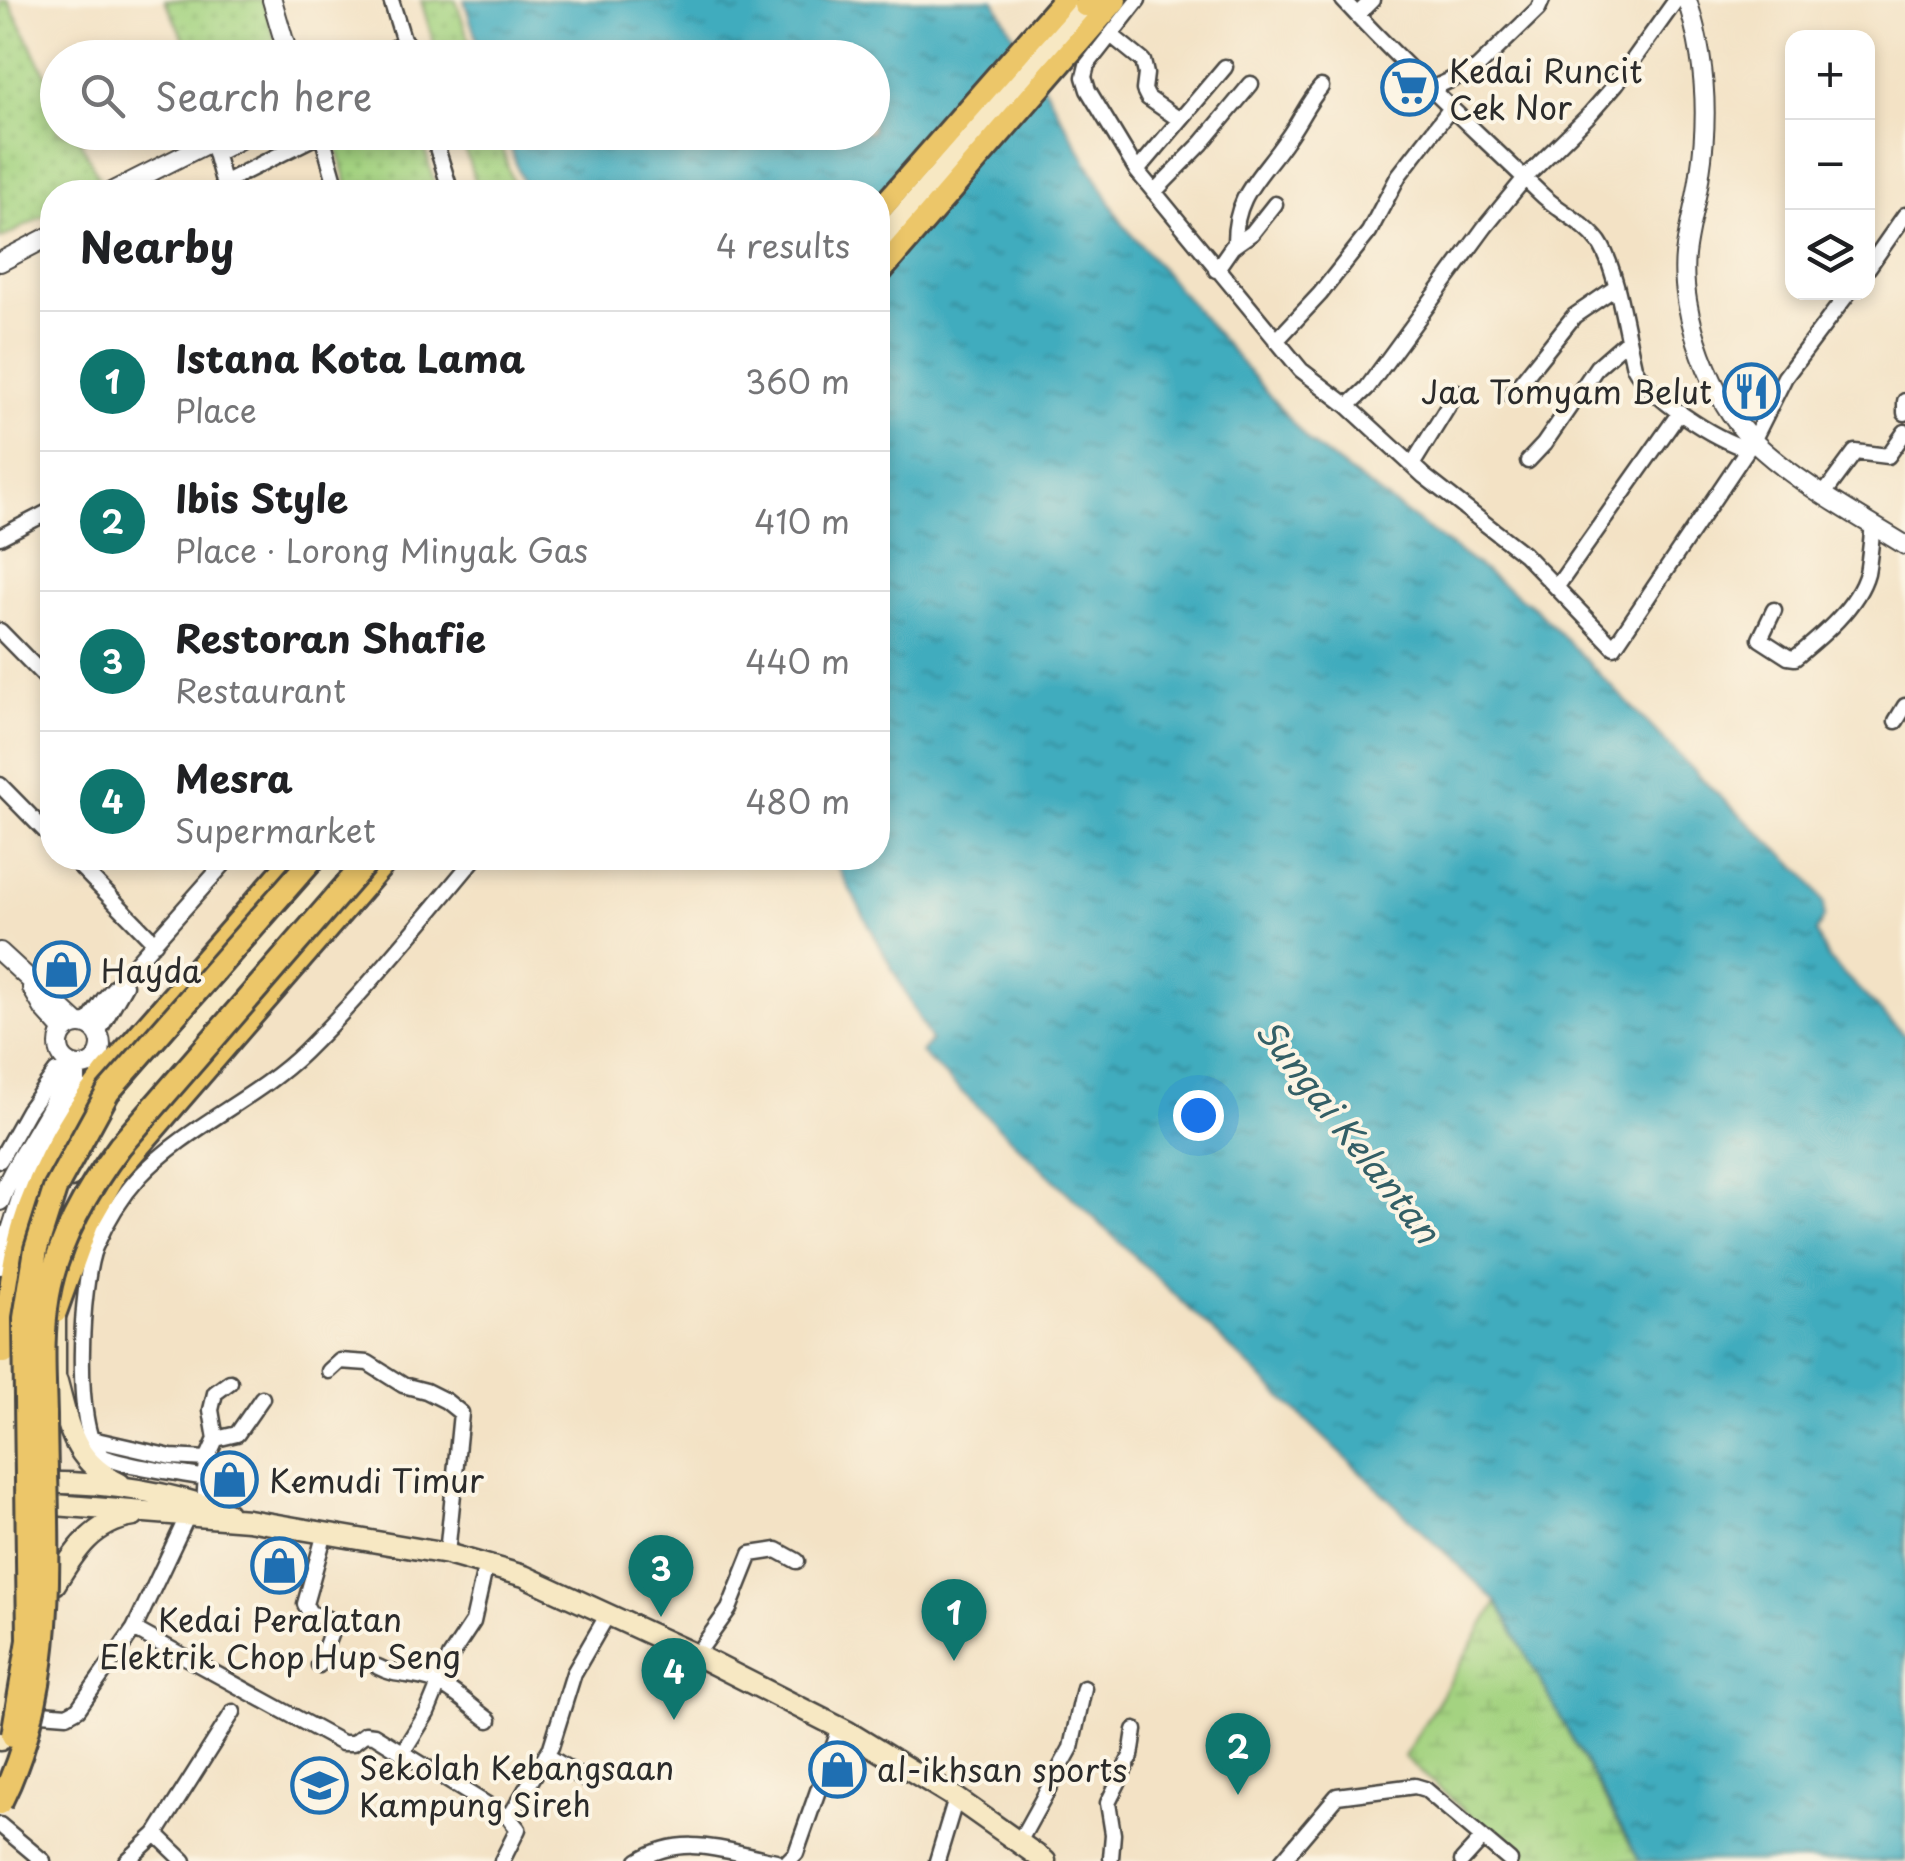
<!DOCTYPE html>
<html lang="en">
<head>
<meta charset="utf-8">
<style>
  body { margin:0; font-family:"Playpen Sans",sans-serif; background:#f6f6f6; color:#202124 }
  .controls { position:absolute; right:30px; top:30px; display:grid; overflow:hidden; border-radius:20px; box-shadow:0 5px 15px #0003 }
  .controls button { width:90px; height:90px; display:grid; place-items:center; padding:0; border:0; border-bottom:2px solid #e0e0e0; background:#fff; color:#202124; font:50px sans-serif }
  .you { position:absolute; left:1198px; top:1115px; width:35px; height:35px; margin:-25px; border:8px solid #fff; border-radius:50%; background:#1a73e8; box-shadow:0 0 0 15px #1a73e833 }
  .badge { display:grid; place-items:center; width:65px; height:65px; border-radius:50%; background:#0f766e; color:#fff; font-size:32px; font-weight:700 }
  .pin { position:absolute; translate:-50% -82px; filter:drop-shadow(0 2px 5px #0008) }
  .pin::after { content:''; position:absolute; top:52px; width:35px; height:30px; background:inherit; clip-path:polygon(0 0,100% 0,50% 100%) }
  .list { margin:0; padding:0; list-style:none }
  h2 { display:flex; justify-content:space-between; align-items:center; height:130px; margin:0; padding:0 40px; font-size:42px }
  h2 small { font-size:32px; font-weight:400; color:#757577 }
  .list li { display:grid; grid-template-columns:65px 1fr auto; gap:30px; align-items:center; box-sizing:border-box; height:140px; padding:0 40px; border-top:2px solid #e0e0e0 }
  .list b { display:block; font-size:38px; white-space:nowrap }
  .list p { margin:0; font-size:32px; white-space:nowrap; color:#757577 }
  .list em { font-size:32px; font-style:normal; color:#757577 }
  .icon { flex:none; width:55px; height:55px; fill:none; stroke:currentColor; stroke-width:2; stroke-linecap:round; stroke-linejoin:round }
  .map { position:relative; flex:none; width:1905px; height:1861px; overflow:hidden }
  .search { position:absolute; background:#fff; box-shadow:0 5px 15px #0003; left:40px; top:40px; width:850px; height:110px; display:flex; align-items:center; gap:25px; box-sizing:border-box; padding:0 35px; border-radius:55px; color:#757577; font-size:38px }
  .panel { position:absolute; background:#fff; box-shadow:0 5px 15px #0003; left:40px; top:180px; width:850px; height:690px; border-radius:40px }
  .map>svg:first-child { display:block }
  .grass { fill:url(#grass-dots); stroke:#687f56; stroke-width:2.5 }
  .wetland { fill:url(#wetland-marsh); stroke:#687f56; stroke-width:2.5 }
  .water { fill:url(#water-ripples); stroke:#366c74; stroke-width:2.5 }
  .lines { fill:none; stroke-linecap:round; stroke-linejoin:round }
  .minor-casing { stroke:#494642; stroke-width:19 }
  .tertiary-casing { stroke:#494642; stroke-width:22 }
  .secondary-casing { stroke:#494642; stroke-width:25 }
  .trunk-casing { stroke:#494642; stroke-width:28 }
  .minor { stroke:#fff; stroke-width:14 }
  .tertiary { stroke:#fff; stroke-width:18 }
  .secondary { stroke:#f7e8c3; stroke-width:20 }
  .trunk { stroke:#ecc669; stroke-width:22 }
  .trunk-bridge-casing { stroke:#494642; stroke-width:28; stroke-linecap:butt }
  .trunk-bridge { stroke:#ecc669; stroke-width:22 }
  .labels { text-anchor:middle; dominant-baseline:central; stroke-width:8; stroke-linejoin:round; paint-order:stroke }
  .poi-label { font-size:32px; fill:#2b2b2b; stroke:#fcf5e5; text-anchor:start }
  .water-label { font-size:35px; font-style:italic; fill:#335f66; stroke:#fcf5e5 }
</style>
</head>
<body>
<div class="map">
<svg width="1905" height="1861" viewBox="0 0 1905 1861">
  <defs>
    <pattern id="grass-dots" width="8" height="8" patternUnits="userSpaceOnUse" patternTransform="scale(2.5)"><rect width="8" height="8" fill="#a4d381"/><path d="M2 2h.1M6 6h.1" fill="none" stroke="#8db570" stroke-width="1.8" stroke-linecap="round"/></pattern>
    <pattern id="wetland-marsh" width="20" height="14" patternUnits="userSpaceOnUse" patternTransform="scale(2.5)"><rect width="20" height="14" fill="#a4d381"/><path d="M1 5h8M5 5V1M11 12h8M15 12V8" fill="none" stroke="#8db570"/></pattern>
    <pattern id="water-ripples" width="26" height="14" patternUnits="userSpaceOnUse" patternTransform="scale(2.5)"><rect width="26" height="14" fill="#40acbe"/><path d="M2 4q2-2 4 0t4 0M15 11q2-2 4 0t4 0" fill="none" stroke="#368c9b"/></pattern>
  </defs>
  <rect width="100%" height="100%" fill="#fcf5e5"/>
  <filter id="ink" filterUnits="userSpaceOnUse"><feTurbulence type="fractalNoise" baseFrequency=".01" numOctaves="2"/><feDisplacementMap in="SourceGraphic" scale="20" xChannelSelector="R" yChannelSelector="G"/><feConvolveMatrix kernelMatrix="1 2 1 2 8 2 1 2 1" color-interpolation-filters="sRGB"/></filter>
  <filter id="wash" filterUnits="userSpaceOnUse"><feTurbulence type="fractalNoise" baseFrequency=".0048" numOctaves="4" result="noise"/><feDisplacementMap in="SourceGraphic" scale="40" xChannelSelector="R" yChannelSelector="G"/><feGaussianBlur stdDeviation="2.25" result="paint"/><feColorMatrix in="noise" values="0 0 0 0 0 0 0 0 0 0 0 0 0 0 0 0 0 1.4 0 .05"/><feComposite in="paint" operator="in"/></filter>
  <g filter="url(#wash)">
    <rect width="100%" height="100%" fill="#f3e2c5"/>
    <path class="grass" d="M0,0H8L57,97L58,132L76,133L103,186L91,192H52V212L0,239Z
      M165,0H263L281,57H193Z
      M421,0H456L474,57H438Z
      M333,133H420L437,192H350Z
      M460,133H497L516,192H478Z"/>
    <path class="wetland" d="M1497,1602L1623,1833L1640,1861H1521L1404,1757Z"/>
    <path class="water" d="M464,0H994L1122,223L1309,442L1535,608L1712,789L1806,875L1824,903V918L1816,931L1827,957L1905,1036V1861H1640L1497,1602L921,1053L931,1041L833,858H878V192H526L505,133L872,132V58L482,57Z"/>
  </g>
  <g filter="url(#ink)">
    <g class="lines">
      <defs>
        <path id="minor" d="M391,0L409,58
          M1138,0L1087,65L1084,77L1088,90L1137,171L1301,370L1348,406L1424,476L1524,554L1614,647L1753,441L1785,377L1849,292
          M1343,0C1406,68 1474,129 1540,193C1558,211 1584,222 1599,242C1617,268 1626,334 1634,367C1650,398 1714,439 1748,449
          M1357,15L1372,0
          M1111,35L1143,61L1146,74L1144,90L1148,98L1180,120
          M1431,89L1477,68L1538,9L1542,0
          M321,132L338,192
          M432,132L451,192
          M212,142L226,192
          M1137,171L1225,67
          M223,183L321,134
          M1154,192L1202,143L1251,84
          M1235,244C1234,195 1261,177 1286,140C1299,123 1307,103 1321,87
          M1868,268L1905,215
          M1216,270L1232,247L1252,233L1275,204
          M1276,341L1320,294L1369,232L1399,175L1451,108
          M1511,395L1574,316L1615,288
          M1905,401V413
          M1348,406L1367,388L1485,227L1525,178L1589,115L1616,84L1676,0
          M1528,461L1544,444L1597,367L1628,340
          M1412,465L1457,392
          M1824,494L1855,452L1888,456L1905,432
          M0,537L52,510
          M1558,585L1680,412
          M1774,610L1760,639L1788,657L1795,658C1821,637 1858,606 1867,573C1870,557 1871,540 1873,525
          M0,631L52,684
          M1896,721L1905,706
          M0,785L52,838
          M72,858L155,943
          M86,1025L104,999L229,858
          M97,1034L125,985
          M0,1160L28,1110L56,1072
          M329,1371L340,1361L368,1363L403,1385L426,1391L446,1401L461,1413L447,1554
          M92,1439L171,1457L207,1459
          M216,1439L237,1434L262,1398
          M206,1478C186,1474 113,1465 101,1455C72,1432 81,1280 95,1247C106,1222 122,1196 140,1176C187,1126 255,1100 304,1052C365,992 420,924 475,858
          M204,1505L207,1459L216,1439L211,1410L215,1393L230,1382
          M134,1629L342,1743H353L365,1734L374,1735L509,1818L518,1829L502,1861
          M696,1655L729,1609L751,1554L777,1550L797,1561
          M319,1665L333,1627L328,1619L310,1613L305,1604L325,1533
          M378,1667C396,1677 414,1673 434,1681C453,1689 472,1708 489,1720
          M41,1713L67,1715L78,1709L134,1629L187,1517
          M402,1753L427,1713L450,1657L473,1622L486,1564
          M546,1755L586,1780
          M509,1818L551,1747L574,1673L608,1614
          M0,1825L43,1861
          M156,1834L184,1861
          M1019,1842L1071,1748L1084,1688
          M1111,1858L1113,1834L1108,1803L1131,1756L1135,1730
          M127,1861L156,1834L233,1712
          M638,1861C684,1832 726,1852 776,1861
          M788,1861L796,1853L840,1728
          M937,1861L956,1798
          M1282,1861L1337,1796L1415,1786L1425,1789L1510,1861
          M1462,1861L1483,1838"/>
        <path id="tertiary" d="M272,0L289,58
          M1687,0C1705,56 1709,115 1700,173C1697,200 1688,227 1685,255C1679,312 1712,402 1754,442C1797,483 1855,514 1905,545
          M378,58L405,44
          M221,149L254,132
          M111,192L230,132
          M0,262L52,235
          M0,952L78,1024
          M32,988L44,1009L64,1031
          M59 1045a21 21 0 1 1 42 0a21 21 0 1 1-42 0Z
          M0,1201C17,1153 57,1113 68,1064
          M0,1265L27,1180L76,1092V1067"/>
        <path id="secondary" d="M878,244L1085,5
          M71,1177L99,1138L346,858
          M57,1382C70,1430 72,1460 120,1484
          M55,1398V1312
          M34,1483C99,1481 166,1491 227,1513
          M0,1508L55,1505L248,1520L447,1554L524,1576L696,1655L848,1732L956,1798L1045,1861
          M55,1584C75,1551 93,1522 134,1516
          M0,1740L7,1687L4,1352L7,1338"/>
        <path id="trunk" d="M1085,5L1090,0
          M878,212L1064,0
          M878,274L1115,0
          M55,1312L87,1223L116,1172L388,858
          M4,1352C8,1319 10,1285 17,1252C31,1188 65,1124 106,1073L294,858"/>
      </defs>
      <use href="#minor" class="minor-casing"/>
      <use href="#tertiary" class="tertiary-casing"/>
      <use href="#secondary" class="secondary-casing"/>
      <use href="#trunk" class="trunk-casing"/>
      <use href="#minor" class="minor"/>
      <use href="#tertiary" class="tertiary"/>
      <use href="#secondary" class="secondary"/>
      <use href="#trunk" class="trunk"/>
      <defs>
        <path id="trunk-bridge" d="M13,1735L29,1640L25,1318L36,1249L55,1189L108,1092L313,858
          M0,1803C61,1682 46,1547 45,1416C44,1376 41,1335 48,1295C58,1240 87,1190 120,1146L370,858"/>
      </defs>
      <use href="#trunk-bridge" class="trunk-bridge-casing"/>
      <use href="#trunk-bridge" class="trunk-bridge"/>
    </g>
  </g>
  <defs>
    <symbol id="supermarket-ring" viewBox="-11 -11 22 22"><circle r="9.5" fill="#fcf5e5" stroke="#1f6fb2" stroke-width="1.5"/><path d="M-6-5.5h2.5l.6 2H6L4.5 2H-2.5L-4.4-4H-6ZM-1.5 3.2a1.3 1.3 0 1 0 .1 0ZM3 3.2a1.3 1.3 0 1 0 .1 0Z" fill="#1f6fb2"/></symbol>
    <symbol id="restaurant-ring" viewBox="-11 -11 22 22"><circle r="9.5" fill="#fcf5e5" stroke="#1f6fb2" stroke-width="1.5"/><path d="M-5-6h1v4h1v-4h1v4h1v-4h1v5L-1.5 .5V6h-2V.5L-5-1ZM5-6V6H3V1.5H1.5Q1.5-4 5-6Z" fill="#1f6fb2"/></symbol>
    <symbol id="shop-ring" viewBox="-11 -11 22 22"><circle r="9.5" fill="#fcf5e5" stroke="#1f6fb2" stroke-width="1.5"/><path d="M-5-2.5h2.3a2.7 3.5 0 0 1 5.4 0H5L5.5 6h-11ZM-1.5-2.5h3a1.5 2.3 0 0 0-3 0Z" fill="#1f6fb2"/></symbol>
    <symbol id="school-ring" viewBox="-11 -11 22 22"><circle r="9.5" fill="#fcf5e5" stroke="#1f6fb2" stroke-width="1.5"/><path d="M0-5L7-2L0 1L-7-2ZM-4 1L0 2.5L4 1V4Q0 6-4 4Z" fill="#1f6fb2"/></symbol>
  </defs>
  <g fill-rule="evenodd">
    <use href="#supermarket-ring" x="1378" y="56" width="63" height="63"/>
    <use href="#restaurant-ring" x="1720" y="360" width="63" height="63"/>
    <use href="#shop-ring" x="30" y="938" width="63" height="63"/>
    <use href="#shop-ring" x="198" y="1448" width="63" height="63"/>
    <use href="#shop-ring" x="248" y="1534" width="63" height="63"/>
    <use href="#shop-ring" x="806" y="1738" width="63" height="63"/>
    <use href="#school-ring" x="288" y="1754" width="63" height="63"/>
  </g>
  <g class="labels">
    <g class="poi-label">
      <text x="1449" y="70">Kedai Runcit<tspan x="1449" dy="37">Cek Nor</tspan></text>
      <text x="1712" y="391" text-anchor="end">Jaa Tomyam Belut</text>
      <text x="101" y="970">Hayda</text>
      <text x="269" y="1480">Kemudi Timur</text>
      <text x="280" y="1619" text-anchor="middle">Kedai Peralatan<tspan x="280" dy="37">Elektrik Chop Hup Seng</tspan></text>
      <text x="359" y="1767">Sekolah Kebangsaan<tspan x="359" dy="37">Kampung Sireh</tspan></text>
      <text x="877" y="1769">al-ikhsan sports</text>
    </g>
    <g class="water-label">
      <text transform="translate(1349 1130) rotate(52)">Sungai Kelantan</text>
    </g>
  </g>
</svg>
<div class="controls">
<button>+</button>
<button>−</button>
<button><svg class="icon" aria-label="layers" viewBox="0 0 24 24"><path d="M12 4l9 5-9 5-9-5zM3 14l9 5 9-5"/></svg></button>
</div>
<div class="you"></div>
<div class="pin badge" style="left:954px;top:1661px">1</div>
<div class="pin badge" style="left:1238px;top:1795px">2</div>
<div class="pin badge" style="left:661px;top:1617px">3</div>
<div class="pin badge" style="left:674px;top:1720px">4</div>
<div class="search"><svg class="icon" aria-label="search" viewBox="0 0 24 24"><circle cx="10" cy="10" r="6"/><path d="M15 15l6 6"/></svg>Search here</div>
<section class="panel">
<h2>Nearby<small>4 results</small></h2>
<ul class="list">
<li><span class="badge">1</span><div><b>Istana Kota Lama</b><p>Place</p></div><em>360 m</em></li>
<li><span class="badge">2</span><div><b>Ibis Style</b><p>Place · Lorong Minyak Gas</p></div><em>410 m</em></li>
<li><span class="badge">3</span><div><b>Restoran Shafie</b><p>Restaurant</p></div><em>440 m</em></li>
<li><span class="badge">4</span><div><b>Mesra</b><p>Supermarket</p></div><em>480 m</em></li>
</ul>
</section>
</div>
</body>
</html>
